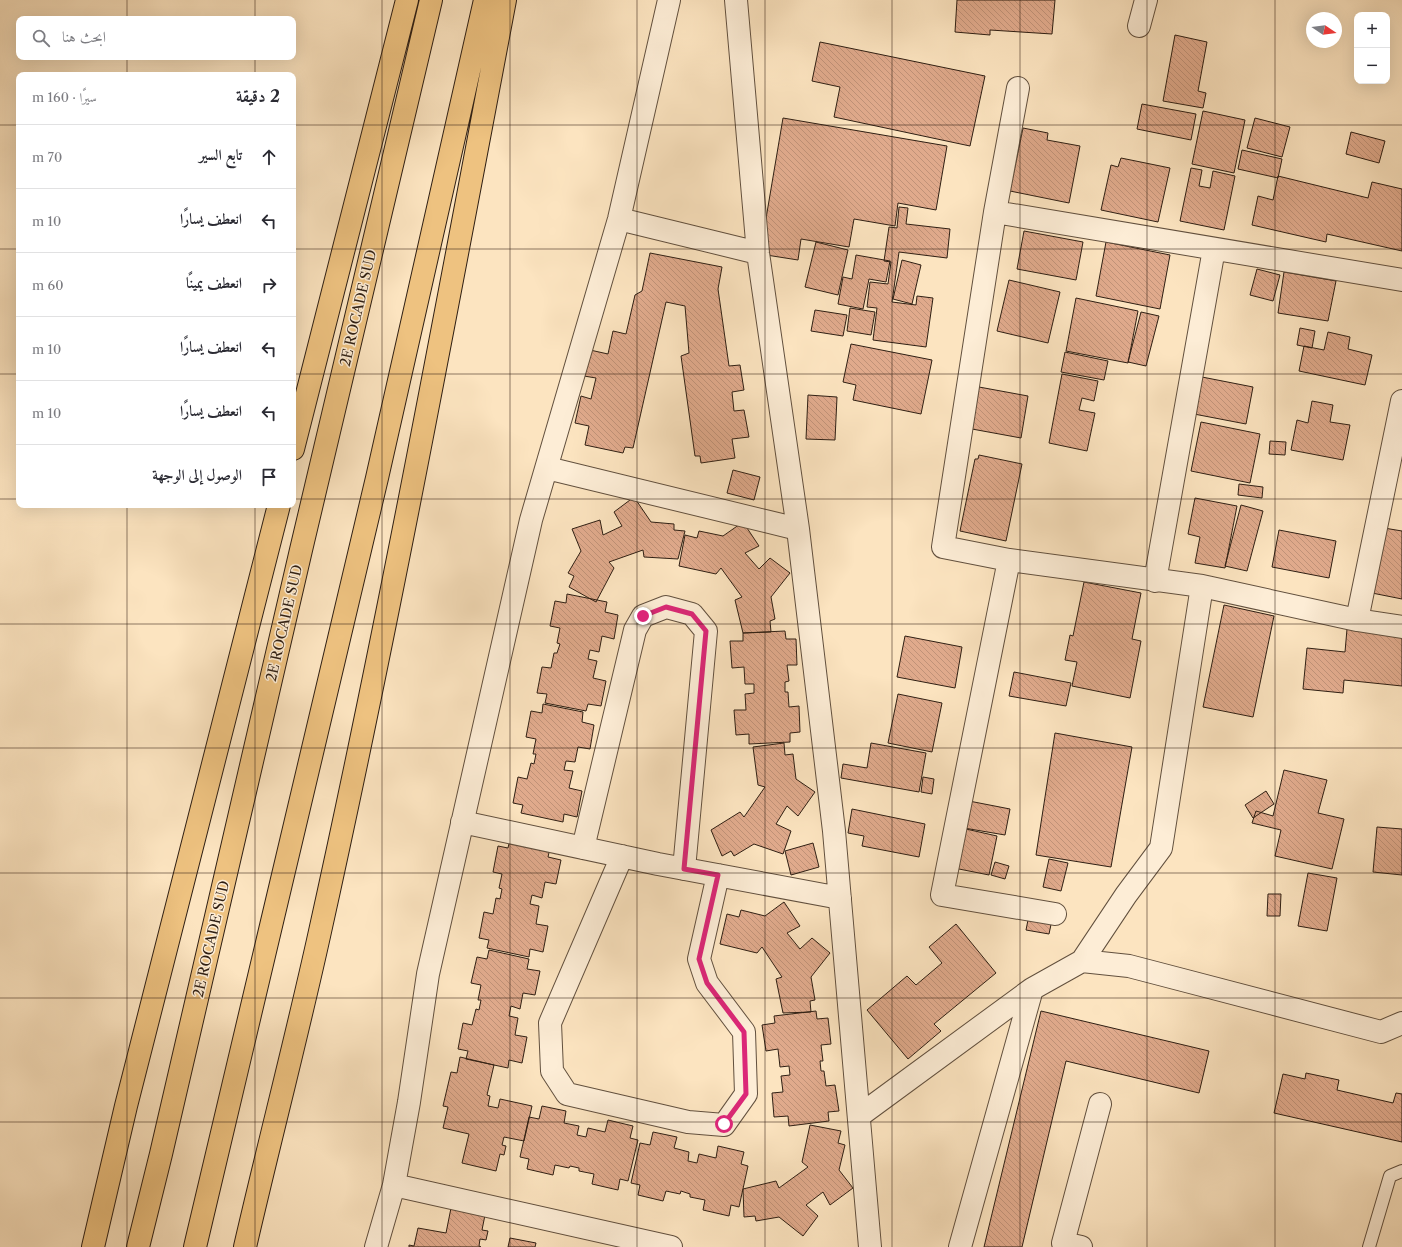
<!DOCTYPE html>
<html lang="ar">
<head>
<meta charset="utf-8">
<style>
  body { margin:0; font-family:"Libre Caslon Text",Amiri,serif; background:#f2f2f3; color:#2b2b33; direction:rtl }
  .controls { position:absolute; right:12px; top:12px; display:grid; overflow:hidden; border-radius:8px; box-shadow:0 4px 16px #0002 }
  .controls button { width:36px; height:36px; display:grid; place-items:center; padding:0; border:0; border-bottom:1px solid #e1e1e2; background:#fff; color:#2b2b33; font:20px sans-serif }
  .compass { position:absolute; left:1306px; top:12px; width:36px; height:36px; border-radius:50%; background:#fff; box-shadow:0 4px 16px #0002; rotate:103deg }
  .stop { position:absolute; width:12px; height:12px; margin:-9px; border:3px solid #db2777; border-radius:50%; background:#fff }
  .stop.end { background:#db2777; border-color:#fff; box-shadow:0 1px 4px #0008 }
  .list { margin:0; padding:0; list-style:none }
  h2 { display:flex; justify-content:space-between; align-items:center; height:52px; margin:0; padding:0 16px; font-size:17px }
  h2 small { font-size:13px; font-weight:400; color:#7c7c81 }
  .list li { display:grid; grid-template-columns:26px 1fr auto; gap:12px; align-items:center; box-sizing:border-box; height:64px; padding:0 16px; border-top:1px solid #e1e1e2 }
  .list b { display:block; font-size:15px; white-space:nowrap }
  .list em { font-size:13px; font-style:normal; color:#7c7c81 }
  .icon { flex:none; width:22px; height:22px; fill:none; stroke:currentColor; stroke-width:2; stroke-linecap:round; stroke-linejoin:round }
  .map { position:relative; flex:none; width:1402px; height:1247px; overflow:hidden; direction:ltr }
  .search { position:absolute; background:#fff; box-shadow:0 4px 16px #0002; left:16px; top:16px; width:280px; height:44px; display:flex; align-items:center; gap:10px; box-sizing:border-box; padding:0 14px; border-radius:8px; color:#7c7c81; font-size:15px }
  .panel { position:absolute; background:#fff; box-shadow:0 4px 16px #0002; left:16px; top:72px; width:280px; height:436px; border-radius:8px; direction:rtl }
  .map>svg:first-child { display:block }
  .building { fill:url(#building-back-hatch); stroke:#2f1f13 }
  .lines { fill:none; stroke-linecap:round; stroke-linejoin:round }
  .lane-casing { stroke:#62503e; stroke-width:14 }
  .street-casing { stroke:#62503e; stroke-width:24 }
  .highway-casing { stroke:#2f1f13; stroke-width:24 }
  .lane { stroke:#fdedd6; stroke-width:12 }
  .street { stroke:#fdedd6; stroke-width:22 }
  .highway { stroke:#eec280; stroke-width:22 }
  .route { stroke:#db2777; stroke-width:5 }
  .grid { fill:none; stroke:#2f1f13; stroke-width:1; stroke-opacity:0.55 }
  .labels { text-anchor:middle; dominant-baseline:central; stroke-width:3; stroke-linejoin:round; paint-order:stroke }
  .street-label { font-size:14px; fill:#2f1f13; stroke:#fdedd6 }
</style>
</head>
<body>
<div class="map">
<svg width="1402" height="1247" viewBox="0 0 1402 1247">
  <defs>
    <pattern id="building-back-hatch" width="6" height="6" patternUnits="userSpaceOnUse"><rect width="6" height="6" fill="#e0aa8c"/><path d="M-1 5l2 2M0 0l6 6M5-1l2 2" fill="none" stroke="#c09278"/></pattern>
  </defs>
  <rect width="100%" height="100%" fill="#fce4c0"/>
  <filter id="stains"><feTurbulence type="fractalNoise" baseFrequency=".005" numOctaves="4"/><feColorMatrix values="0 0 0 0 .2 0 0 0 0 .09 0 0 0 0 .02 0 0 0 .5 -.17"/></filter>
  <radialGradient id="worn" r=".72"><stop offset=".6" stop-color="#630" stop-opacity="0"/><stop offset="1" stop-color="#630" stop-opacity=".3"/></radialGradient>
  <path class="building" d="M957,0H1055L1052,34L990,30V35L955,32Z
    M1175,35L1207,42L1198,91L1206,93L1203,108L1163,101Z
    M820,42L985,76L970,146L834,117L840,87L812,81Z
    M1142,104L1196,114L1191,140L1137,129Z
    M1203,111L1245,120L1234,173L1192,164Z
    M783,118L947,146L936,210L898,203L895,226L854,219L849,247L801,239L798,260L760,254Z
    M1255,118L1290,127L1282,157L1247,148Z
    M1023,128L1048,133L1047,140L1080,146L1069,203L1010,191Z
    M1351,132L1385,141L1379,163L1346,154Z
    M1242,150L1282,159L1278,178L1238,169Z
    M1121,158L1170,168L1158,222L1101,210L1111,165L1118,167Z
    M1191,168L1202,170L1199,186L1210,188L1213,171L1235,176L1224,230L1180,221Z
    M1278,176L1368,198L1372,182L1402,189V251L1327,234L1326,242L1252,225L1258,196L1273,200Z
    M899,207L908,208L906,224L950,229L947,258L899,252L892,302L916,305L917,296L933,298L926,347L873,340L877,308L867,307L870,282L888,284L891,262L884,261L889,227L897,228Z
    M1024,231L1083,242L1076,280L1017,269Z
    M816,242L848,250L838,295L805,287Z
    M1106,242L1170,255L1160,309L1096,296Z
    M650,253L722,267L718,289L729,366L740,365L744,390L732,392L734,411L744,410L749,437L732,439L735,458L701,463L700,456H695L681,356L689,353L685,306L666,302L633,448L625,447L623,453L585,445L589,426L575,423L581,396L591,399L596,378L584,376L590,350L608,354L613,331L626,334L635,295L642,291Z
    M856,255L890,261L886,282L869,279L863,309L838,304L843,277L852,279Z
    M902,260L921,265L912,304L893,299Z
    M1257,269L1280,275L1273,301L1250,295Z
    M1284,272L1336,281L1328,321L1278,313Z
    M1009,280L1060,292L1048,343L997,331Z
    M1076,298L1138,311L1128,363L1066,351Z
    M850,308L875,312L871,335L847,331Z
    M815,310L847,315L843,336L811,331Z
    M1141,312L1159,316L1146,366L1128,362Z
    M1300,328L1315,331L1312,348L1297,345Z
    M1328,332L1350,337L1348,349L1372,355L1365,385L1299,371L1304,346L1324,350Z
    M851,344L932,360L921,414L853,400L856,385L843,382Z
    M1065,352L1108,361L1104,380L1061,372Z
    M1062,374L1098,381L1094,401L1082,398L1079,410L1095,413L1087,451L1049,443Z
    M1202,377L1253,387L1246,424L1194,414Z
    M979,387L1028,396L1021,438L972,429Z
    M808,395L837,397L835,440L806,439Z
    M1312,401L1333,405L1330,422L1350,425L1343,460L1291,450L1297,420L1308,423Z
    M1201,422L1260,434L1250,483L1191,471Z
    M1270,441L1286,442L1285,455L1269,454Z
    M979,455L1022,464L1006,541L960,531L975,459H978Z
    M733,470L760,477L754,500L727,493Z
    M1239,484L1263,487L1262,498L1238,495Z
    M634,497L651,522L674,524V530L685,531L678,559L644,557L643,550L609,562L614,568L596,602L569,587L574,576L568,573L581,551L572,529L600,520L603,535L622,526L614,512Z
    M1195,498L1237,506L1225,568L1195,563L1200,537L1188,534Z
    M1241,505L1263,511L1247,571L1225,566Z
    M743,522L759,546L745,553L759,569L770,558L790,573L771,597L775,619L770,621L771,632L743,633L735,600L742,597L721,568L716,574L679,566L685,535L697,538L699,531L723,536Z
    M1384,528L1402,531V599L1372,593Z
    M1279,530L1336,541L1329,578L1272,567Z
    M1084,582L1141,593L1132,639L1141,641L1130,698L1072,686L1077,662L1065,660L1070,635L1073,636Z
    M567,594L607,602L605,612L618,615L614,639L602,636L599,652L590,650L588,659L597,661L593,678L606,681L601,706L588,704L586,711L545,703L547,694L537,693L542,667L551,668L554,653H557L560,644L557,643L560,628L550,626L555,601L566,603Z
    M1224,605L1274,616L1253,717L1203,707Z
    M1347,629L1402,635V686L1344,680L1343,693L1303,689L1307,648L1345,652Z
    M785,631L786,639H796L797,665H787L789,681L785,682V692H788L789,707L799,706L800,732L790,733V742L749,744V734L736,735L734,710H746L745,694L754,693V684H745L744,667L732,668L730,641H743V633Z
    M905,636L962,647L955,688L897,677Z
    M1014,672L1071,683L1066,706L1009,696Z
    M898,694L942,703L932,752L888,743Z
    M543,704L583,712L582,722L594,725L590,749L578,747L575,762L566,761L564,770L573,771L569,788L582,791L577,817L564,814L563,822L521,813L523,805L513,803L518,777L527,779L531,763L534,764L536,754H533L536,739L526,737L531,711L542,713Z
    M1055,733L1132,747L1111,867L1036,855Z
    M784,743L785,755L793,754L796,779L815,792L798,816L787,806L776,824L791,831L783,854L754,844L734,856L731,851L722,856L711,830L740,812L744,817L765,787L758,785L753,747Z
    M871,743L926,753L919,792L841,778L843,764L867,768Z
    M1284,770L1327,780L1318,813L1344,819L1332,869L1275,856L1281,830L1252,823L1256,811L1273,816Z
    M923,777L934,779L932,794L921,792Z
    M1266,791L1274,804L1253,818L1245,805Z
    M969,801L1010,809L1005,835L964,828Z
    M852,809L925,824L919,857L862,846L864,836L848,833Z
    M957,827L997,836L989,875L949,867Z
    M1377,827L1402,829V875L1373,872Z
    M510,839L550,848L548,857L561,860L556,884L545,882L542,898L532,895L530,904L539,906L536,924L548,926L543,952L530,949L529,957L487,948L489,940L479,938L484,912L493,914L496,898L500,899L502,889L499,888L502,874L493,872L498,846L508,848Z
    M813,843L819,867L791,875L785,851Z
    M1049,859L1068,863L1061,891L1043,887Z
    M995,862L1009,866L1005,879L991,875Z
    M1308,873L1337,878L1327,931L1298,926Z
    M1268,894H1281L1280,916H1267Z
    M784,902L800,926L787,933L800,949L812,938L830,953L811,977L815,1000L810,1001L811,1012L783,1013L776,979L782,977L762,947L757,953L720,944L727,914L739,917L741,910L765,916Z
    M1030,910L1053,915L1049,934L1026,930Z
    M956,924L996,973L934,1024L941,1031L908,1059L867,1010L907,976L916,985L942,963L929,947Z
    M489,950L529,959L527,969L540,971L535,995L523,993L520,1009L511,1006L509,1016L518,1018L515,1035L527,1037L522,1063L509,1060L508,1068L466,1059L468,1051L458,1049L463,1023L472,1025L476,1009L479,1010L481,1000H478L481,985L471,983L477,957L487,959Z
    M816,1011L817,1019L828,1018L831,1044L821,1045L823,1061H820L821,1071H824L826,1086L835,1085L839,1111L828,1112L829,1121L789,1126L788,1116L774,1117L772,1093L783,1092L781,1076L790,1075L789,1066L780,1067L778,1049L766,1051L762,1025L775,1023L774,1016Z
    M1041,1011L1209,1051L1199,1093L1066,1061L1022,1247H984Z
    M460,1057L494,1065L487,1095L490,1096L488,1106L498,1108L500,1099L532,1106L524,1141L504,1137L502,1145L506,1146L504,1155L500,1154L496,1171L462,1163L469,1134L443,1128L448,1107L443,1106L451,1072L457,1073Z
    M1306,1073L1339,1080L1337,1090L1393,1103L1396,1093L1402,1094V1142L1274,1113L1283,1074L1305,1079Z
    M542,1106L566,1111L564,1123L579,1126L577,1135L586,1137L588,1128L605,1132L608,1120L633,1126L630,1138L638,1140L628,1181L620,1179L618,1190L592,1184L594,1174L579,1171V1168L570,1166L569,1168L555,1165L553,1175L527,1169L529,1159L520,1157L529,1117L539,1119Z
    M810,1125L841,1131L838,1143L845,1145L839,1170L853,1188L830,1205L823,1192L806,1205L818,1216L803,1236L779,1217L756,1221L755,1216L744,1217L743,1189L776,1181L779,1188L808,1167L802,1162Z
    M653,1132L677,1137L674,1148L689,1152L688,1161L697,1163L699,1154L716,1158L718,1146L744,1152L741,1164L748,1166L739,1207L731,1205L729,1216L703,1210L705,1200L690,1197V1194L681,1191L680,1194L666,1191L663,1201L638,1195L640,1185L631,1183L640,1143L650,1145Z
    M451,1208L485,1215L482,1230L488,1231L486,1240L480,1239L479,1246L481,1247H409V1245L414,1246L418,1228L446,1233Z
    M510,1238L536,1243L535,1247H508Z"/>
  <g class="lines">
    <defs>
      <path id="lane" d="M1369,1247L1390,1176L1402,1171"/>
      <path id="street" d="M736,0L758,253L798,529L834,831L870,1247
        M1139,26L1146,0
        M995,212L1402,280
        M619,219L758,253
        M547,468L798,529
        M1009,560L943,547L995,212L1018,88
        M1155,581L1214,249
        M1357,620L1402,401
        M462,822L658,864L840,898
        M583,848L635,630L643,616L666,607L692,614L706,631L684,869
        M622,856L550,1023L552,1071L567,1094L688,1122L724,1125L746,1094L744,1032L707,983L699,959L718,875
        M1055,914L942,895L1009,560L1202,586L1357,620L1402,627
        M1082,961L1129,966L1381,1032L1402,1023
        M859,1116L1032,989
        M394,1185L671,1247
        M376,1247L394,1185L409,1102L428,974L531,520L619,219L669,0
        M960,1247L1032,989L1082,961L1126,895L1161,848L1202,586
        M1081,1247L1063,1243L1100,1104"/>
      <path id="highway" d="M293,449L407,0
        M93,1247L126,1106L279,505
        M138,1247L161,1154L301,550L431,0
        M195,1247L377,478L485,0
        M245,1247C269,1143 296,1040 319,936C388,625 446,312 505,0"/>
    </defs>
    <use href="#lane" class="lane-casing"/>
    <use href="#street" class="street-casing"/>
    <use href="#highway" class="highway-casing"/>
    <use href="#lane" class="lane"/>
    <use href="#street" class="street"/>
    <use href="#highway" class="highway"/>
  </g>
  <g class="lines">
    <path class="route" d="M643,616L666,607L692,614L706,631L684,869L718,875L699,959L707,983L744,1032L746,1094L724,1124"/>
  </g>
  <path class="grid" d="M127,0V19M255,0V19M382,0V1247M510,0V1247M637,0V1247M765,0V1247M892,0V1247M1020,0V1247M1147,0V1247M1275,0V1247M127,57V75M255,57V75M0,125H19M293,125H1402M0,249H19M293,249H1402M0,374H19M293,374H1402M0,499H19M293,499H1402M127,505V1247M255,505V1247M0,624H1402M0,748H1402M0,873H1402M0,998H1402M0,1122H1402"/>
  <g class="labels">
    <g class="street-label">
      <text transform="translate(358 308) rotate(-77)">2E ROCADE SUD</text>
      <text transform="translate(284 623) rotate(-77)">2E ROCADE SUD</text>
      <text transform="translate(211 939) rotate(-77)">2E ROCADE SUD</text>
    </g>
  </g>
  <rect width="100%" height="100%" filter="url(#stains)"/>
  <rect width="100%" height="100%" fill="url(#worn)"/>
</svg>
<div class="controls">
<button>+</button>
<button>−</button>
</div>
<svg class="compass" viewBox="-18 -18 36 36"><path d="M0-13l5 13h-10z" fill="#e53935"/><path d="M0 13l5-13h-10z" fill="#7c7c81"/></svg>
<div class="stop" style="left:724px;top:1124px"></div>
<div class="stop end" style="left:643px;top:616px"></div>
<div class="search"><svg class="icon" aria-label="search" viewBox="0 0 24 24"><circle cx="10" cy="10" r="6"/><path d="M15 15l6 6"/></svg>ابحث هنا</div>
<section class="panel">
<h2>2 دقيقة<small>سيرًا · 160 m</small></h2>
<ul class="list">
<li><svg class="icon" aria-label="ahead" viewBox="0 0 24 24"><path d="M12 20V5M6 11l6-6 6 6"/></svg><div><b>تابع السير</b></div><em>70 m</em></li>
<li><svg class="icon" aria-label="left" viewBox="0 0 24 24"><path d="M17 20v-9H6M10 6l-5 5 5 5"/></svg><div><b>انعطف يسارًا</b></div><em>10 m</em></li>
<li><svg class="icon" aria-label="right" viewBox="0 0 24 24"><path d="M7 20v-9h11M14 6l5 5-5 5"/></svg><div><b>انعطف يمينًا</b></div><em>60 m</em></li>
<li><svg class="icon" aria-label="left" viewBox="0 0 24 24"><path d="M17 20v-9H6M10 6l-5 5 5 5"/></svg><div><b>انعطف يسارًا</b></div><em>10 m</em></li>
<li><svg class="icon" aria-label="left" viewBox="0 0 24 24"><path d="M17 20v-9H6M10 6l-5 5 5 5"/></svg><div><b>انعطف يسارًا</b></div><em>10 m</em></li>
<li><svg class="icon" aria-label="arrive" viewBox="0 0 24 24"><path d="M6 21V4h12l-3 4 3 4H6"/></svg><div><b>الوصول إلى الوجهة</b></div></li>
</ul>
</section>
</div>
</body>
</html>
